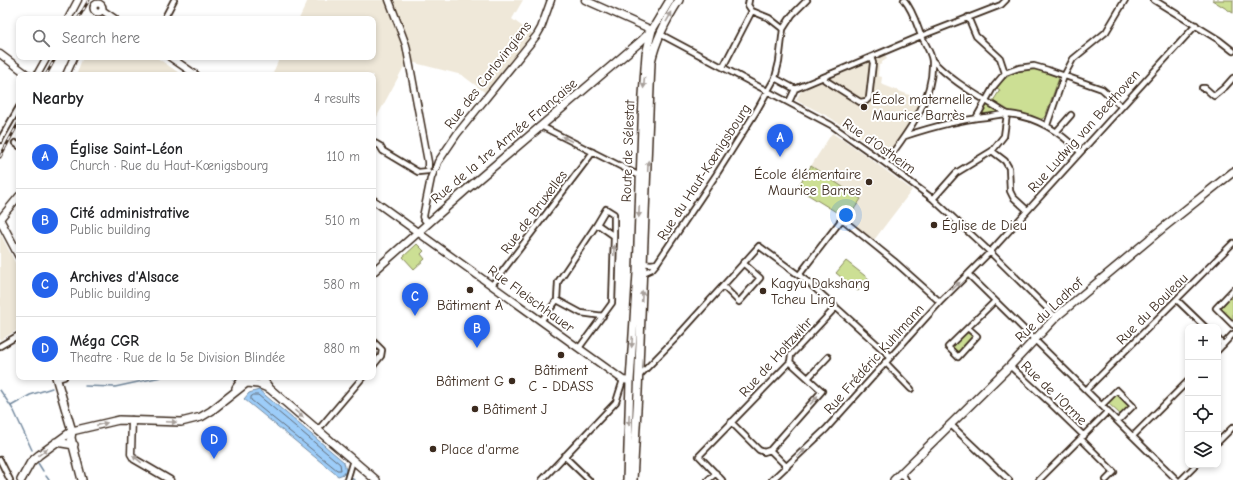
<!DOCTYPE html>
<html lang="en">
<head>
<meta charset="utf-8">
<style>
  body { margin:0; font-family:"Comic Neue",sans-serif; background:#f2f2f2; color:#202124 }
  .controls { position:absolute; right:12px; bottom:12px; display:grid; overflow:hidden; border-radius:8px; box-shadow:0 2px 6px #0003 }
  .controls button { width:36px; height:36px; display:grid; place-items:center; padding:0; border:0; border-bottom:1px solid #e0e0e0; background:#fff; color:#202124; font:20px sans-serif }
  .you { position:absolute; left:846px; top:215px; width:14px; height:14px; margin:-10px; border:3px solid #fff; border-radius:50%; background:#1a73e8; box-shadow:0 0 0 6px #1a73e833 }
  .badge { display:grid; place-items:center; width:26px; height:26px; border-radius:50%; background:#2563eb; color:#fff; font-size:13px; font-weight:700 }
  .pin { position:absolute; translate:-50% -33px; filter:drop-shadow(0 1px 2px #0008) }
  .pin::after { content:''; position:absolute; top:21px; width:14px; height:12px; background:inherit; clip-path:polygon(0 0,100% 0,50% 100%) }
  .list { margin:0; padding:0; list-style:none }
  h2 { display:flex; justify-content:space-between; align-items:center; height:52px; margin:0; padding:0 16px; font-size:17px }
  h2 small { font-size:13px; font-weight:400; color:#757577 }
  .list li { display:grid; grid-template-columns:26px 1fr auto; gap:12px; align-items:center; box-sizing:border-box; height:64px; padding:0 16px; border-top:1px solid #e0e0e0 }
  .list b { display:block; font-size:15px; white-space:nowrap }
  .list p { margin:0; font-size:13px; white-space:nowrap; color:#757577 }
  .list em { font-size:13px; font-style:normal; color:#757577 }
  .icon { flex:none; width:22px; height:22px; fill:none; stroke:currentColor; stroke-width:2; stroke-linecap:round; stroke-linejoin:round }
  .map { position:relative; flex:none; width:1233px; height:480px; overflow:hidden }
  .search { position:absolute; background:#fff; box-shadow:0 2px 6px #0003; left:16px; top:16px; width:360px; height:44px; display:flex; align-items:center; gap:10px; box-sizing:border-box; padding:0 14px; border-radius:8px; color:#757577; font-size:15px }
  .panel { position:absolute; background:#fff; box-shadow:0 2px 6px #0003; left:16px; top:72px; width:360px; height:308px; border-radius:8px }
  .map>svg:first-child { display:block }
  .built { fill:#efe8d9 }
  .green { fill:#ccdf94; stroke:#848459 }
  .water { fill:#9dcdf9; stroke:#768ca1 }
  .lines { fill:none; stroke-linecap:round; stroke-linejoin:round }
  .shore { stroke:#626b76; stroke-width:1 }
  .stream { stroke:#768ca1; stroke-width:1.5 }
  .minor-casing { stroke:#3b2a1e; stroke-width:8 }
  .tertiary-casing { stroke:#3b2a1e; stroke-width:9 }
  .secondary-casing { stroke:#3b2a1e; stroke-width:10 }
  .minor { stroke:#fff; stroke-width:4.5 }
  .tertiary { stroke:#fff; stroke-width:6 }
  .secondary { stroke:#fff; stroke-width:7 }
  .rail-casing { stroke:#3b2a1e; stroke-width:3 }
  .rail { stroke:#fff; stroke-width:1.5; stroke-dasharray:4.5; stroke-linecap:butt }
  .oneway { fill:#a79f9a }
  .poi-dot { fill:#3b2a1e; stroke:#fff; stroke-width:1.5 }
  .labels { text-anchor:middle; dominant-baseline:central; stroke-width:4; stroke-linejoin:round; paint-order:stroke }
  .street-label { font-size:14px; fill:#3b2a1e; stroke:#fff }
  .poi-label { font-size:14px; fill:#3b2a1e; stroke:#fff; text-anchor:start }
</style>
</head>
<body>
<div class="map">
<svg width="1233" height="480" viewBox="0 0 1233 480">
  <rect width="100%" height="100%" fill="#fff"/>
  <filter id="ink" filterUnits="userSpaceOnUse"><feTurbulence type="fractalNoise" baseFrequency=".025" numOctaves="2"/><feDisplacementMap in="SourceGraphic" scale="8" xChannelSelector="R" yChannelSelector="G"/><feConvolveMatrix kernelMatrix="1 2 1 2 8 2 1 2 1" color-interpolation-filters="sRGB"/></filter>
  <g filter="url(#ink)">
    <path class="built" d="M308,0H523L512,19L534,35L487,94L462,75L407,61L373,124V75H272L280,57H373V19H299Z
      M885,55L887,59L882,62V64L879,65L878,76L882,77L881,84L922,100L916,113L893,150L886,155L829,117L796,100L801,91Z
      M83,57H156L182,75H76Z
      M832,133L861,152L912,190L874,240L847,218L861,199L811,166Z
      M0,233L19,270V329L0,340Z"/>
    <path class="green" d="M1212,0H1233V13Z
      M1031,69C1040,69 1053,72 1059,78L1045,117L1040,120L1010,111L993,101L1000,90L997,88C1006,75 1015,71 1031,69Z
      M987,103L997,109L998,113L982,114Z
      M811,166L861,199L850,215H841L797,188Z
      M417,244L424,251L421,254L425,259L414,269L403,257Z
      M846,261L869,279L858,291L836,273Z
      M1233,293V322L1219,307Z
      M967,333L970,334L972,338L959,351H955L953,346Z
      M1117,395L1129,407L1122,416L1107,402L1113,396Z"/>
    <path class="water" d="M259,390L344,462L346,471L344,474L338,476L244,399L249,393Z"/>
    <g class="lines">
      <path class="shore" d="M254,395H258L340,464L341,470H337L251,400V397Z"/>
      <path class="stream" d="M232,377L237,381
        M85,386L115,387L161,377
        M0,390L14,411L32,450
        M11,406L30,395L52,388
        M38,463L43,471
        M343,473L354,480
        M46,476L49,480"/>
      <defs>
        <path id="minor" d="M1154,0L1219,40L1233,51
          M752,11L769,18L783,29
          M968,17L976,36L1000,58L1005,73L1019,68L1034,66L1048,70L1102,89L1121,106
          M164,19L174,0
          M660,34L831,125L885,163L933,199L990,252L1056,317
          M932,60C953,83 981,97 1007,114L1004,136L992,151L956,173L933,199
          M723,67L752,11L748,5L749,0
          M824,77L825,80L860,102L866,101L869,98L873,63L871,57
          M775,78L795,89
          M1202,88H1205L1214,96L1225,87L1233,78
          M789,102L795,89L921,36L1001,5L1006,0
          M976,118L994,86L1005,73
          M1047,125L1064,76L1073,59L1106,32L1125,0
          M541,126L640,176
          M1057,131L1071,115
          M905,136C932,127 958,120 986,117C993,116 1001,114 1008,114C1037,117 1059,131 1080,152
          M0,140L19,107
          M373,142L380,146L383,151L418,172L428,171
          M15,143L19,146
          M992,151L1005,161L1009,168L1010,191L1013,197L1027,210
          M885,163C907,133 934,100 932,61C932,54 923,40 920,33C916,22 912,9 904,0
          M597,224L606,209L614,214V236
          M643,263L651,264L657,263
          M643,273L652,269L657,263L716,175L757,110L775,78L779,62L783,29L792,15L807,0
          M968,274L1177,480
          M799,275L842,219L894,261L940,302
          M492,285L593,152
          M723,286L739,302L760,278L743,263
          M1233,290L1216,308L1233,325
          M557,300L581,313L603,316
          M1177,300L1205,327
          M541,321L557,300L558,282L597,224L614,236L612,303L579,348
          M968,328L977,336L958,357L948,347L995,301
          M1218,339L1223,345
          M373,341L382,350L381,356L373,366
          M0,346L19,335
          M1218,350L1233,334
          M885,362L911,389
          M1010,366L1048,401L1084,436
          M639,376L675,339L759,246L808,282L890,356
          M808,378L828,357
          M57,379L64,377
          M1086,390L1233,243
          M1102,405L1117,390L1133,406L1118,421
          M731,422L759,450L764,452L770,450L787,467
          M951,425L1009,480
          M318,430L363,377
          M1133,436L1188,381
          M1081,439L1114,472L1106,480
          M1218,442L1233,427
          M770,450L822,391L790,362
          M564,456L589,480
          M0,460L10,480
          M902,473L906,480
          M347,480L353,460
          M542,480L616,402L623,380
          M708,480L716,473
          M722,480L699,456L790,362L791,355L836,307
          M772,480L826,429L940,302L990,252L1196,25
          M1039,480L1108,411
          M1181,480L1196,465"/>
        <path id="tertiary" d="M389,0L406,45L428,162V166
          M585,0L652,30
          M93.5 8a4.5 4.5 0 1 1 9 0a4.5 4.5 0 1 1-9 0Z
          M102,10L115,19
          M68,19L78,0
          M0,54L28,75
          M170,57L196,75
          M37,75L47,57
          M66,75L74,57
          M436,168L438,162L457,134L537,35L541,28L551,0
          M373,200L623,380L630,381
          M0,219L19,196
          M428,223L423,217L431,178L433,173
          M132,420L131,454L134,459L170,480"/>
        <path id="secondary" d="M0,220L19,256
          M373,272L467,189L641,41L652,30L670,0
          M56,377L72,431L71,438L82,480
          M261,377L270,389L376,480
          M247,383L258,384L270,389
          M236,388L244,377
          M56,442L74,445
          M21,480L31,462L39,455L72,431L119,420L181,422L201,417L211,411L254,377
          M627,480L630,381L637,273L643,95L646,54L652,30
          M633,480L638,392L651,62C656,39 666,20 679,0
          M894,480L1010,366L1056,317L1164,227L1233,172"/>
      </defs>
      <use href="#minor" class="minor-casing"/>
      <use href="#tertiary" class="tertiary-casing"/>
      <use href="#secondary" class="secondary-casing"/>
      <use href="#minor" class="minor"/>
      <use href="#tertiary" class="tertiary"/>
      <use href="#secondary" class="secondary"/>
      <defs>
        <path id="rail" d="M78,19L89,0
          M46,75L56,57
          M0,157L19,122"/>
      </defs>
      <use href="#rail" class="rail-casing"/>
      <use href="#rail" class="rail"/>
    </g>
    <defs><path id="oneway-solid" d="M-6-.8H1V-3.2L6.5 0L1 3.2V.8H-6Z"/></defs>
    <g class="oneway">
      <use href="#oneway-solid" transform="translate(669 17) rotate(-60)"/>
      <use href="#oneway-solid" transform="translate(644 83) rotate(95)"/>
      <use href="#oneway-solid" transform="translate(567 139) rotate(-153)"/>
      <use href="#oneway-solid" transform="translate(648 166) rotate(-87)"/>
      <use href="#oneway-solid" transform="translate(639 212) rotate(92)"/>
      <use href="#oneway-solid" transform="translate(614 250) rotate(-88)"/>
      <use href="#oneway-solid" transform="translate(956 286) rotate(-45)"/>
      <use href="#oneway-solid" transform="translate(642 296) rotate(-87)"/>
      <use href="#oneway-solid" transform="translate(632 342) rotate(94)"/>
      <use href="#oneway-solid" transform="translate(814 400) rotate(-49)"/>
      <use href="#oneway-solid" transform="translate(299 414) rotate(40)"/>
      <use href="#oneway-solid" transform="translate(629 420) rotate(92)"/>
      <use href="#oneway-solid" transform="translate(171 422) rotate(2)"/>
      <use href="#oneway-solid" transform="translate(102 424) rotate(-13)"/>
      <use href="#oneway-solid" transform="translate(43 452) rotate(-38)"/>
      <use href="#oneway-solid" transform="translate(801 453) rotate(-44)"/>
      <use href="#oneway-solid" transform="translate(137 459) rotate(-141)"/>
    </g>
  </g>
  <g class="poi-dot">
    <circle cx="864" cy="107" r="4"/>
    <circle cx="869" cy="182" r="4"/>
    <circle cx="934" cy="225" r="4"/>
    <circle cx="470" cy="290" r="4"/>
    <circle cx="763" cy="291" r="4"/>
    <circle cx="561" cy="355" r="4"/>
    <circle cx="512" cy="381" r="4"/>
    <circle cx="475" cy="409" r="4"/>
    <circle cx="433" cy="449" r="4"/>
  </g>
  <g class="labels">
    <g class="street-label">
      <text transform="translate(488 75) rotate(-52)">Rue des Carlovingiens</text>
      <text transform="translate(1084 131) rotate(-48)">Rue Ludwig van Beethoven</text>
      <text transform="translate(504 141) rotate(-40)">Rue de la 1re Armée Française</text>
      <text transform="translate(879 146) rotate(35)">Rue d'Ostheim</text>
      <text transform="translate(628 151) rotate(-88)">Route de Sélestat</text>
      <text transform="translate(704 172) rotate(-57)">Rue du Haut-Kœnigsbourg</text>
      <text transform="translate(534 212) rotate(-53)">Rue de Bruxelles</text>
      <text transform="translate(531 299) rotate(36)">Rue Fleischhauer</text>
      <text transform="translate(1152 309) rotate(-45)">Rue du Bouleau</text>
      <text transform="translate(1049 310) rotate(-43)">Rue du Ladhof</text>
      <text transform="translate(776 357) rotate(-48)">Rue de Holtzwihr</text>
      <text transform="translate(874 359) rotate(-48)">Rue Frédéric Kuhlmann</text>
      <text transform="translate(1054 393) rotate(44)">Rue de l'Orme</text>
    </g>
    <g class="poi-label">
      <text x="872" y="99">École maternelle<tspan x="872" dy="16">Maurice Barrès</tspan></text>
      <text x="861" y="174" text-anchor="end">École élémentaire<tspan x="861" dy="16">Maurice Barres</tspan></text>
      <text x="942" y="225">Église de Dieu</text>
      <text x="771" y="283">Kagyu Dakshang<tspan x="771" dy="16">Tcheu Ling</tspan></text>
      <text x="470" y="305" text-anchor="middle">Bätiment A</text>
      <text x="561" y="370" text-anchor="middle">Bâtiment<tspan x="561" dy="16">C - DDASS</tspan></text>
      <text x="504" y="381" text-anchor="end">Bâtiment G</text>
      <text x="483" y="409">Bâtiment J</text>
      <text x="441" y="449">Place d'arme</text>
    </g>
  </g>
</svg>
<div class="controls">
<button>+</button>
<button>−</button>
<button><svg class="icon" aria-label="locate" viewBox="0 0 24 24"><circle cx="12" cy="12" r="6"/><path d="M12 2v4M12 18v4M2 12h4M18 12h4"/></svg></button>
<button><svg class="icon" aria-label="layers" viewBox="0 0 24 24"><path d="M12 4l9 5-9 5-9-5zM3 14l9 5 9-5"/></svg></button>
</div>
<div class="you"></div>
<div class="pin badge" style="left:780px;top:157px">A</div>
<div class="pin badge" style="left:477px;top:348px">B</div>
<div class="pin badge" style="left:415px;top:316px">C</div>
<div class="pin badge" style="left:214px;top:459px">D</div>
<div class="search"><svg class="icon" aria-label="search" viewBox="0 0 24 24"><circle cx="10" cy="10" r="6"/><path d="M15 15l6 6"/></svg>Search here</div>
<section class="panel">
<h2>Nearby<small>4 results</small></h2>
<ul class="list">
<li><span class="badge">A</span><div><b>Église Saint-Léon</b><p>Church · Rue du Haut-Kœnigsbourg</p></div><em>110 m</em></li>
<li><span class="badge">B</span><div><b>Cité administrative</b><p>Public building</p></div><em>510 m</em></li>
<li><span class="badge">C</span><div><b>Archives d'Alsace</b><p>Public building</p></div><em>580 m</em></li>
<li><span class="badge">D</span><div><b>Méga CGR</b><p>Theatre · Rue de la 5e Division Blindée</p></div><em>880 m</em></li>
</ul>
</section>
</div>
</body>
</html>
